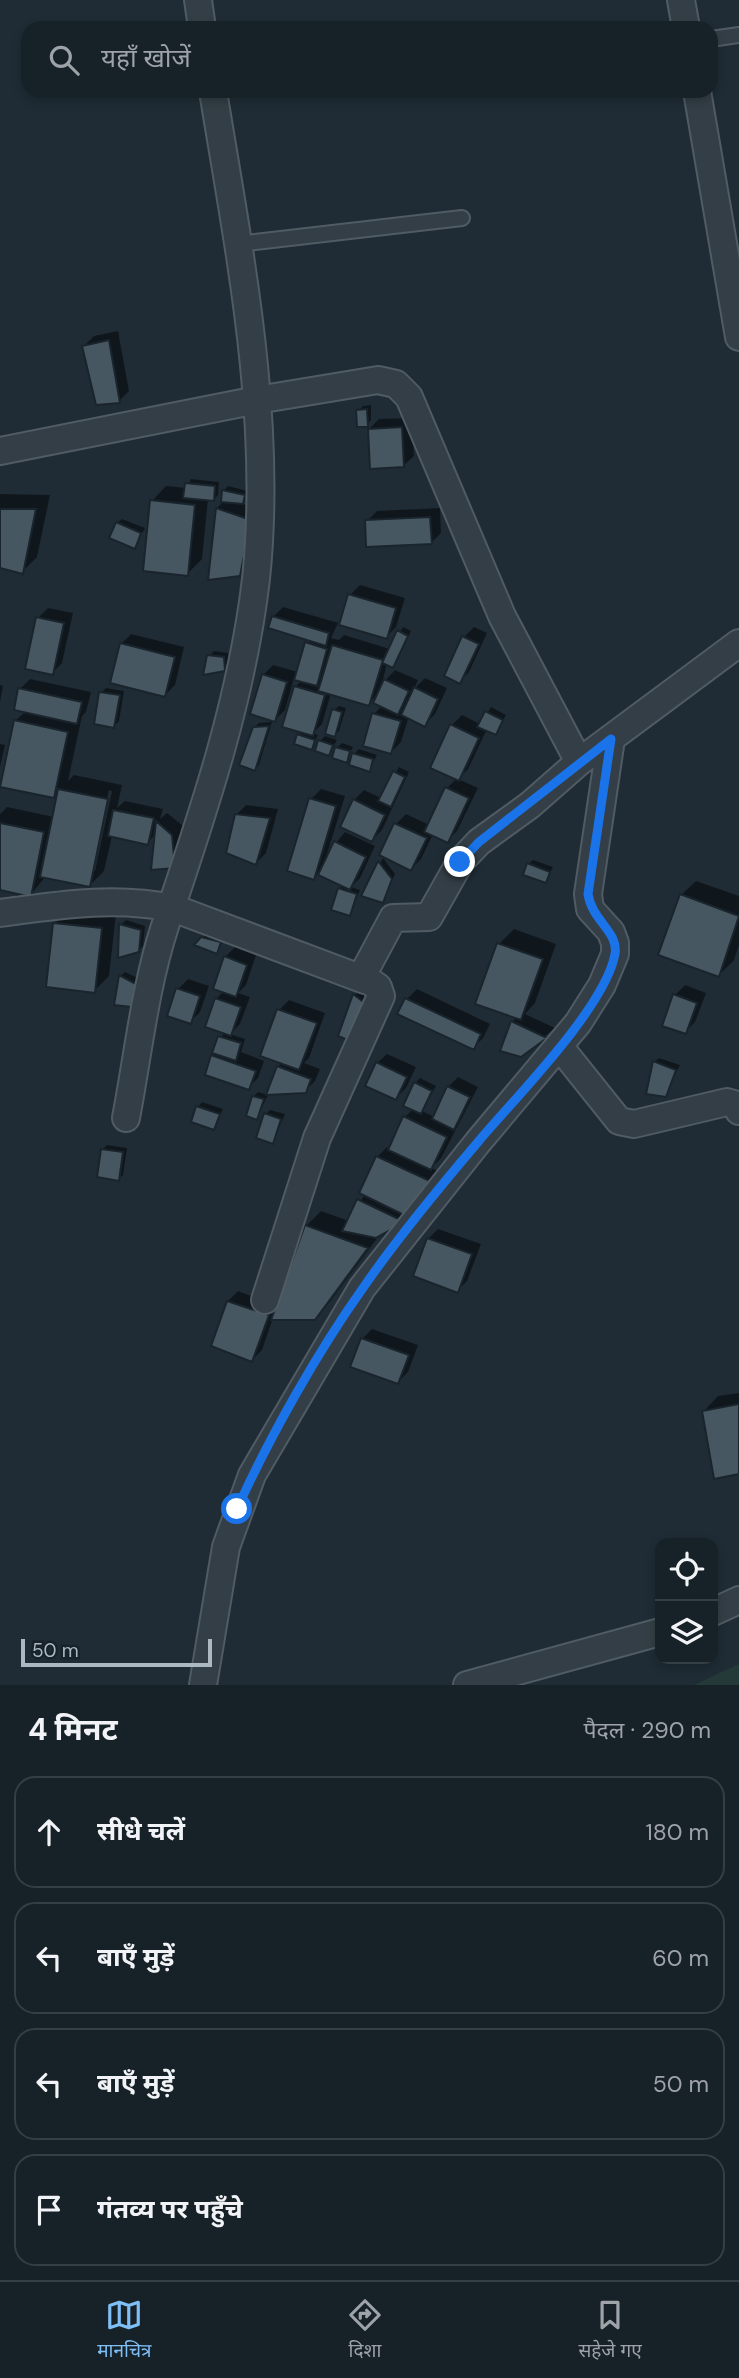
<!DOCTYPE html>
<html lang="hi">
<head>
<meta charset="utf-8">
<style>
  body { margin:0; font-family:"DM Sans","Noto Sans Devanagari",sans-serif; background:#242e34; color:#f1f3f6 }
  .controls { position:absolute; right:21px; bottom:21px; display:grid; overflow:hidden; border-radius:14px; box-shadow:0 4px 10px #0003 }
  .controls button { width:63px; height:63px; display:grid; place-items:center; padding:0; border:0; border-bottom:2px solid #363e45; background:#172128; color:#f1f3f6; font:35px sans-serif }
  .scale { position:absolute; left:21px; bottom:18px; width:191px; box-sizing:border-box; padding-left:7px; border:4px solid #acb9c3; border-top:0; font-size:19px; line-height:24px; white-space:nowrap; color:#acb9c3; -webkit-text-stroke:5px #18222a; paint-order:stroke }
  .stop { position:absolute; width:21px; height:21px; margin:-16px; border:5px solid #1a73e8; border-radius:50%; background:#fff }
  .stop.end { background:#1a73e8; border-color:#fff; box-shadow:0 2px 7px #0008 }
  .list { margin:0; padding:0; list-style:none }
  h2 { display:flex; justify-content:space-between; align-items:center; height:91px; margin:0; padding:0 28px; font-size:30px }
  h2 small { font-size:23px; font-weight:400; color:#9ea3a8 }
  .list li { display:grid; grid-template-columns:46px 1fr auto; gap:21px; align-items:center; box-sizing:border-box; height:112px; margin:0 14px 14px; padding:0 14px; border:2px solid #363e45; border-radius:21px }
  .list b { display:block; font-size:26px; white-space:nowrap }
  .list em { font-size:23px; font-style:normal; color:#9ea3a8 }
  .icon { flex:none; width:38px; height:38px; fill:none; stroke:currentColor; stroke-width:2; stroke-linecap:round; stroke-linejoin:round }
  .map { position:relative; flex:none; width:739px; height:1685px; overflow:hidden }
  .search { position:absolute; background:#172128; box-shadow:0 4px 10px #0003; left:21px; right:21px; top:21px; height:77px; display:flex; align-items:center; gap:18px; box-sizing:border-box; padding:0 24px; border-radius:21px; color:#9ea3a8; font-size:26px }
  .sheet { height:595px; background:#172128 }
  nav { display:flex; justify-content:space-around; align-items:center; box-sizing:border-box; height:98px; border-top:2px solid #363e45; background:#172128; font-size:19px; color:#9ea3a8 }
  nav a { display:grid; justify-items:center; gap:4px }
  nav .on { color:#7fbff6 }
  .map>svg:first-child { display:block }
  .green { fill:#243a38 }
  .shadow { fill:#0007; fill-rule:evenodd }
  .building { fill:#475761; stroke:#1a242c; stroke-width:2 }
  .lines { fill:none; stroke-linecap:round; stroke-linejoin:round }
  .service-casing { stroke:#505b64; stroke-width:18 }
  .minor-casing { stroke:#505b64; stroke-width:30 }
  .service { stroke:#333e46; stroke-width:14 }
  .minor { stroke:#333e46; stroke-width:26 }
  .route { stroke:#1a73e8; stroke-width:9 }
</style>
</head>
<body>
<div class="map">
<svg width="739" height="1685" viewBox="0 0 739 1685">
  <rect width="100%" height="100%" fill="#1f2c35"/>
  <path class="green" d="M739,1664V1685H694Z"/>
  <path class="shadow" d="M118,331L129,391L119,401L84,346L94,336Z
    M371,405V420L367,425L358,411L363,406Z
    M412,418L414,456L403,466L369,429L379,419Z
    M191,479L219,482L218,495L213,500L208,499L202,559L187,574L152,501L166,486L186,488Z
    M228,486L248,491L241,503L260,510L249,564L239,574L210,578L217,508L225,500L223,491Z
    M0,494L50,495L37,557L22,572L0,566Z
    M440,508L441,533L431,543L367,521L377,511Z
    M122,519L145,528L134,546L117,523Z
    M360,585L405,598L396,627L386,637L338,623L331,638L339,640L344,635L390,649L403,627L411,631L397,661L393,666L387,663L382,684L395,670L418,680L414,689L425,678L447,688L435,714L425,724L409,716L401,742L391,752L374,714L382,706L378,694L368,704L331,693L322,724L313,733L318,735L311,748L299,735L303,731L295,687L302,680L294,678L285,710L275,720L263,675L273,665L298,672L311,639L273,617L283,607L342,624L350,595Z
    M48,608L73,613L62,663L52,673L38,618Z
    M474,627L487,633L469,672L459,682L464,637Z
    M131,634L184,647L175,685L165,695L121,644Z
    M214,651L228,653V664L224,669L209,656Z
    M30,679L91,692L86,712L82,716L68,781L74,775L122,785L117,808L125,801L163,809L160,819L167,813L182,825L184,856L174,866L156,834L147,843L112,836L104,871L89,886L46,876L32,893H38L37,897L13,901L18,892L0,888V814L7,807L54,817L59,790L53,797L15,721L26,711L20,689ZM109,790L112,791L95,871H92Z
    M0,685L3,686L0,702Z
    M106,688L124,691L119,721L114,726L101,693Z
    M339,706L346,708L339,731L335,735L334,710Z
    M491,707L506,715L496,733L487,729L468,769L458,779L478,788L457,831L447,841L433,834L421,859L411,869L381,855L396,824L406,814L429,825L447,788L457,778L452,725L462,715L480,724Z
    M272,722L259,765L254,769V728L259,723Z
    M325,736L337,740L329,754L320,741Z
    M342,743L353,747L346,761L337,748Z
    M0,744L5,745L0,767Z
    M359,749L377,755L369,770L354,754Z
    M399,767L409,772L382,830L372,840L354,800L364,790L381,798Z
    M321,789L345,796L327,854L345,832L375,846L360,878L351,887L360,890L350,914L339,889L343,885L318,873L313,878L311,799Z
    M246,805L278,809L266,853L256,863L236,815Z
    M383,858L395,874L383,901L363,895Z
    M533,860L553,867L545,881L528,864Z
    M696,881L739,896V945L734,960L719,975L681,895Z
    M69,909L116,914L109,976L94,991L54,924Z
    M126,920L145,926L143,946L138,950L121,925Z
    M514,929L556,944L535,1003L525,1014L555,1028L521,1055L512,1022L517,1017L499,944Z
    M207,933L224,938L217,952L197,945Z
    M235,947L256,955L246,985L238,993L250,997L240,1024L230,1034L245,1039L241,1052L264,1061L258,1078L248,1088L213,1056L224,1032L216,999L224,991L225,957Z
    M125,972L140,979L136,1000L121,976Z
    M188,979L209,986L200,1012L190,1022L178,989Z
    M685,985L706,993L695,1022L685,1032L675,995Z
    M417,989L490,1024L483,1038L473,1048L407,999Z
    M359,991L369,999L340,1035L355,995Z
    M289,1000L325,1013L309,1058L304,1063L320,1069L315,1081L305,1091L278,1067L282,1062L279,1010Z
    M387,1054L416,1067L406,1088L396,1098L377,1063Z
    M659,1058L680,1065L665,1095L654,1062Z
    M458,1077L478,1087L441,1158L431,1168L438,1171L422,1207L381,1233L329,1303L314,1319L273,1318L262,1350L252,1360L228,1301L238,1291L278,1306L306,1226L321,1211L349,1221L365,1194L377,1157L387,1147L390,1149L405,1117L413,1109L415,1083L420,1078L436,1086L422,1111L435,1117L448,1087Z
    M258,1092L268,1095L257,1118L254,1096Z
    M202,1102L223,1109L214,1128L198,1107Z
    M270,1110L285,1114L273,1142L266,1114Z
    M107,1145L127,1148L123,1175L118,1179L102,1150Z
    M438,1229L481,1244L467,1281L457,1291L428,1239Z
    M372,1329L418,1345L408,1372L398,1382L362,1339Z
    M739,1393V1472L704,1411L718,1396Z"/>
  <path class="building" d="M109,340L120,403L96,405L82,346Z
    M367,409L368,427H357L356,410Z
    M402,427L404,467L370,469L368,429Z
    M185,483L215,486L214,501L183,498Z
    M222,490L245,495L243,504L221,502Z
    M150,500L195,505L188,576L143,571Z
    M216,508L251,520L240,576L208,580Z
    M0,509H36L23,574L0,568Z
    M430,517L432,544L366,547L365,520Z
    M116,522L141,533L135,549L109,538Z
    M348,594L396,608L387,639L339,625Z
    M272,616L329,633L326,646L268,628Z
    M36,617L64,623L53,675L25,669Z
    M397,630L408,636L393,668L382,663Z
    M462,636L479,644L460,684L444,676Z
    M305,642L327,649L317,686L294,680Z
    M120,643L175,657L165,697L110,683Z
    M332,645L383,660L369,706L318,691Z
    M207,655L224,657L225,671L203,675Z
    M262,674L287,682L275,722L250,714Z
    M384,679L409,691L398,715L373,703Z
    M294,686L325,695L313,736L282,727Z
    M414,687L438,699L425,727L401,715Z
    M18,688L82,702L77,724L14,710Z
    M99,692L120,695L114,728L94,724Z
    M332,709L342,712L335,737L325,734Z
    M485,711L503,720L496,735L477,727Z
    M372,713L401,721L391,754L363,746Z
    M14,720L68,732L54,798L0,787Z
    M450,724L479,738L459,781L430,768Z
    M269,726L255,771L239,765L253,727Z
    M297,734L315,740L312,750L294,744Z
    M318,740L333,745L329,756L315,751Z
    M335,747L350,751L347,763L332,758Z
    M352,753L373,759L370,772L349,765Z
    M393,771L405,777L391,807L378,801Z
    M445,787L469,798L448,843L424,832Z
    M58,789L108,799L90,887L40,877Z
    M309,798L336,806L314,880L287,871Z
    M353,799L385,815L372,842L340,827Z
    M113,810L154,818L148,845L108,836Z
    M235,814L270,818L256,865L226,853Z
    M156,821L172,835L175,868L151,870Z
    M0,823L44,832L31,897L0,890Z
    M394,823L427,838L411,871L379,855Z
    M334,841L366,857L350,890L318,875Z
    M378,861L392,879L383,903L361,896Z
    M527,863L550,872L546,883L523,875Z
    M338,888L357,894L350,916L331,910Z
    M680,894L739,916L719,977L658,955Z
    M53,923L102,928L95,993L46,987Z
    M119,924L141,930L139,952L118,958Z
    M201,937L221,942L217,954L194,945Z
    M497,943L543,959L521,1020L475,1004Z
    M224,956L247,965L236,997L213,989Z
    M119,975L136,984L132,1007L114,1005Z
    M176,988L200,996L191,1024L167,1016Z
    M353,994L366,1004L350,1041L338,1036Z
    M673,994L697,1003L686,1034L662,1026Z
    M215,998L241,1007L231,1036L205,1027Z
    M405,998L481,1034L474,1050L397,1014Z
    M277,1009L317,1023L299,1070L260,1056Z
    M511,1021L547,1038L521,1057L500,1051Z
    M218,1036L241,1043L236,1061L212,1053Z
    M211,1055L256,1071L249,1090L205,1075Z
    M653,1061L676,1070L666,1097L646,1094Z
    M376,1062L407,1077L396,1100L365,1086Z
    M277,1066L311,1079L306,1093L266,1095Z
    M414,1082L432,1091L421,1114L403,1106Z
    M447,1086L470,1097L454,1130L432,1119Z
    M252,1096L264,1099L257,1120L246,1116Z
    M196,1106L220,1114L214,1130L191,1122Z
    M264,1113L281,1119L273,1144L256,1138Z
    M403,1116L447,1137L431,1170L388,1150Z
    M101,1149L123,1152L119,1181L97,1177Z
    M376,1156L430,1181L412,1219L359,1193Z
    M357,1199L405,1222L376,1238L342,1231Z
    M305,1225L368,1248L315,1320H271Z
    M427,1238L472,1254L458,1293L413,1276Z
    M227,1301L269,1315L252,1362L211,1346Z
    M361,1338L409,1355L398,1384L350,1367Z
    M739,1404V1474L714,1479L702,1411Z"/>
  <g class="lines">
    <defs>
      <path id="service" d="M711,39L739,35
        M238,244L462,218"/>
      <path id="minor" d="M198,0L202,28
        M681,0L686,28
        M697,91L739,337
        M0,451L257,400L378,380L396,384L409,397L502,616L579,762
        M0,913C59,905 114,896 173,908L365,980
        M559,1046L619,1121L634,1124L727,1102L737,1105L739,1111
        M126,1118C138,1055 145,987 165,926C203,813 242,699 256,579C273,417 239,251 213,91
        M265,1300L317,1138L381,996L378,987L362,976L393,918L429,917L460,862L479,842L530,805L579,762L739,643
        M713,1612L739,1600
        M203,1685L226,1547L252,1475L362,1288L478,1142L578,1023L602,985L615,954V943L611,932L590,909L588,894L611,739
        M467,1685L660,1632"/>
    </defs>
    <use href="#service" class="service-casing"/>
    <use href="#minor" class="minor-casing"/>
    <use href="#service" class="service"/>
    <use href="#minor" class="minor"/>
  </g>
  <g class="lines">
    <path class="route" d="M237,1509C269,1438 318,1351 363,1288C398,1237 438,1189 478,1142C514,1099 605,1008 615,954C619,932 592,921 588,894L611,739L479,842L460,862"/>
  </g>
</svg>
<div class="controls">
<button><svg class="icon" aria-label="locate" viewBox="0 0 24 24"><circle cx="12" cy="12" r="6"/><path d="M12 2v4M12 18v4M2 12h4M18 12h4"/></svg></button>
<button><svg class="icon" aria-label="layers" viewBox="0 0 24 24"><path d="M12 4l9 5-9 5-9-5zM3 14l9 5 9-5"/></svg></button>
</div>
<div class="scale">50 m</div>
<div class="stop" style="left:237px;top:1509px"></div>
<div class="stop end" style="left:460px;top:862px"></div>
<div class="search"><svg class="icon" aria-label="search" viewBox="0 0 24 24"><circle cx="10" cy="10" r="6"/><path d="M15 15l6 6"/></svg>यहाँ खोजें</div>
</div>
<section class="sheet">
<h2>4 मिनट<small>पैदल · 290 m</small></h2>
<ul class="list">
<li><svg class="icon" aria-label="ahead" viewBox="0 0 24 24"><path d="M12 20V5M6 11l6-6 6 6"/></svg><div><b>सीधे चलें</b></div><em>180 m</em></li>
<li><svg class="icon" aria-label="left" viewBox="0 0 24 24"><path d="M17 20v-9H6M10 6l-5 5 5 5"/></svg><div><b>बाएँ मुड़ें</b></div><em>60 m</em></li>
<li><svg class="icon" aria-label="left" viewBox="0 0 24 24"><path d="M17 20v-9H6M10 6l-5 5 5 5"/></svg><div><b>बाएँ मुड़ें</b></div><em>50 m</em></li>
<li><svg class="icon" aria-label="arrive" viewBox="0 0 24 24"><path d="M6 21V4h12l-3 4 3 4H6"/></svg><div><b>गंतव्य पर पहुँचे</b></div></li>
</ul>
</section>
<nav>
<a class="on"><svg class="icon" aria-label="map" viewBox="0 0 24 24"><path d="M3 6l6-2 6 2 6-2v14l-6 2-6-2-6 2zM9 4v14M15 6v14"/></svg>मानचित्र</a>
<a><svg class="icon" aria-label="directions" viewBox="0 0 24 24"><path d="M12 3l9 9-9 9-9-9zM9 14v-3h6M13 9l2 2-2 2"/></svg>दिशा</a>
<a><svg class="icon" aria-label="saved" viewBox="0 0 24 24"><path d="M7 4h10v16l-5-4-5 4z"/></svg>सहेजे गए</a>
</nav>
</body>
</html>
